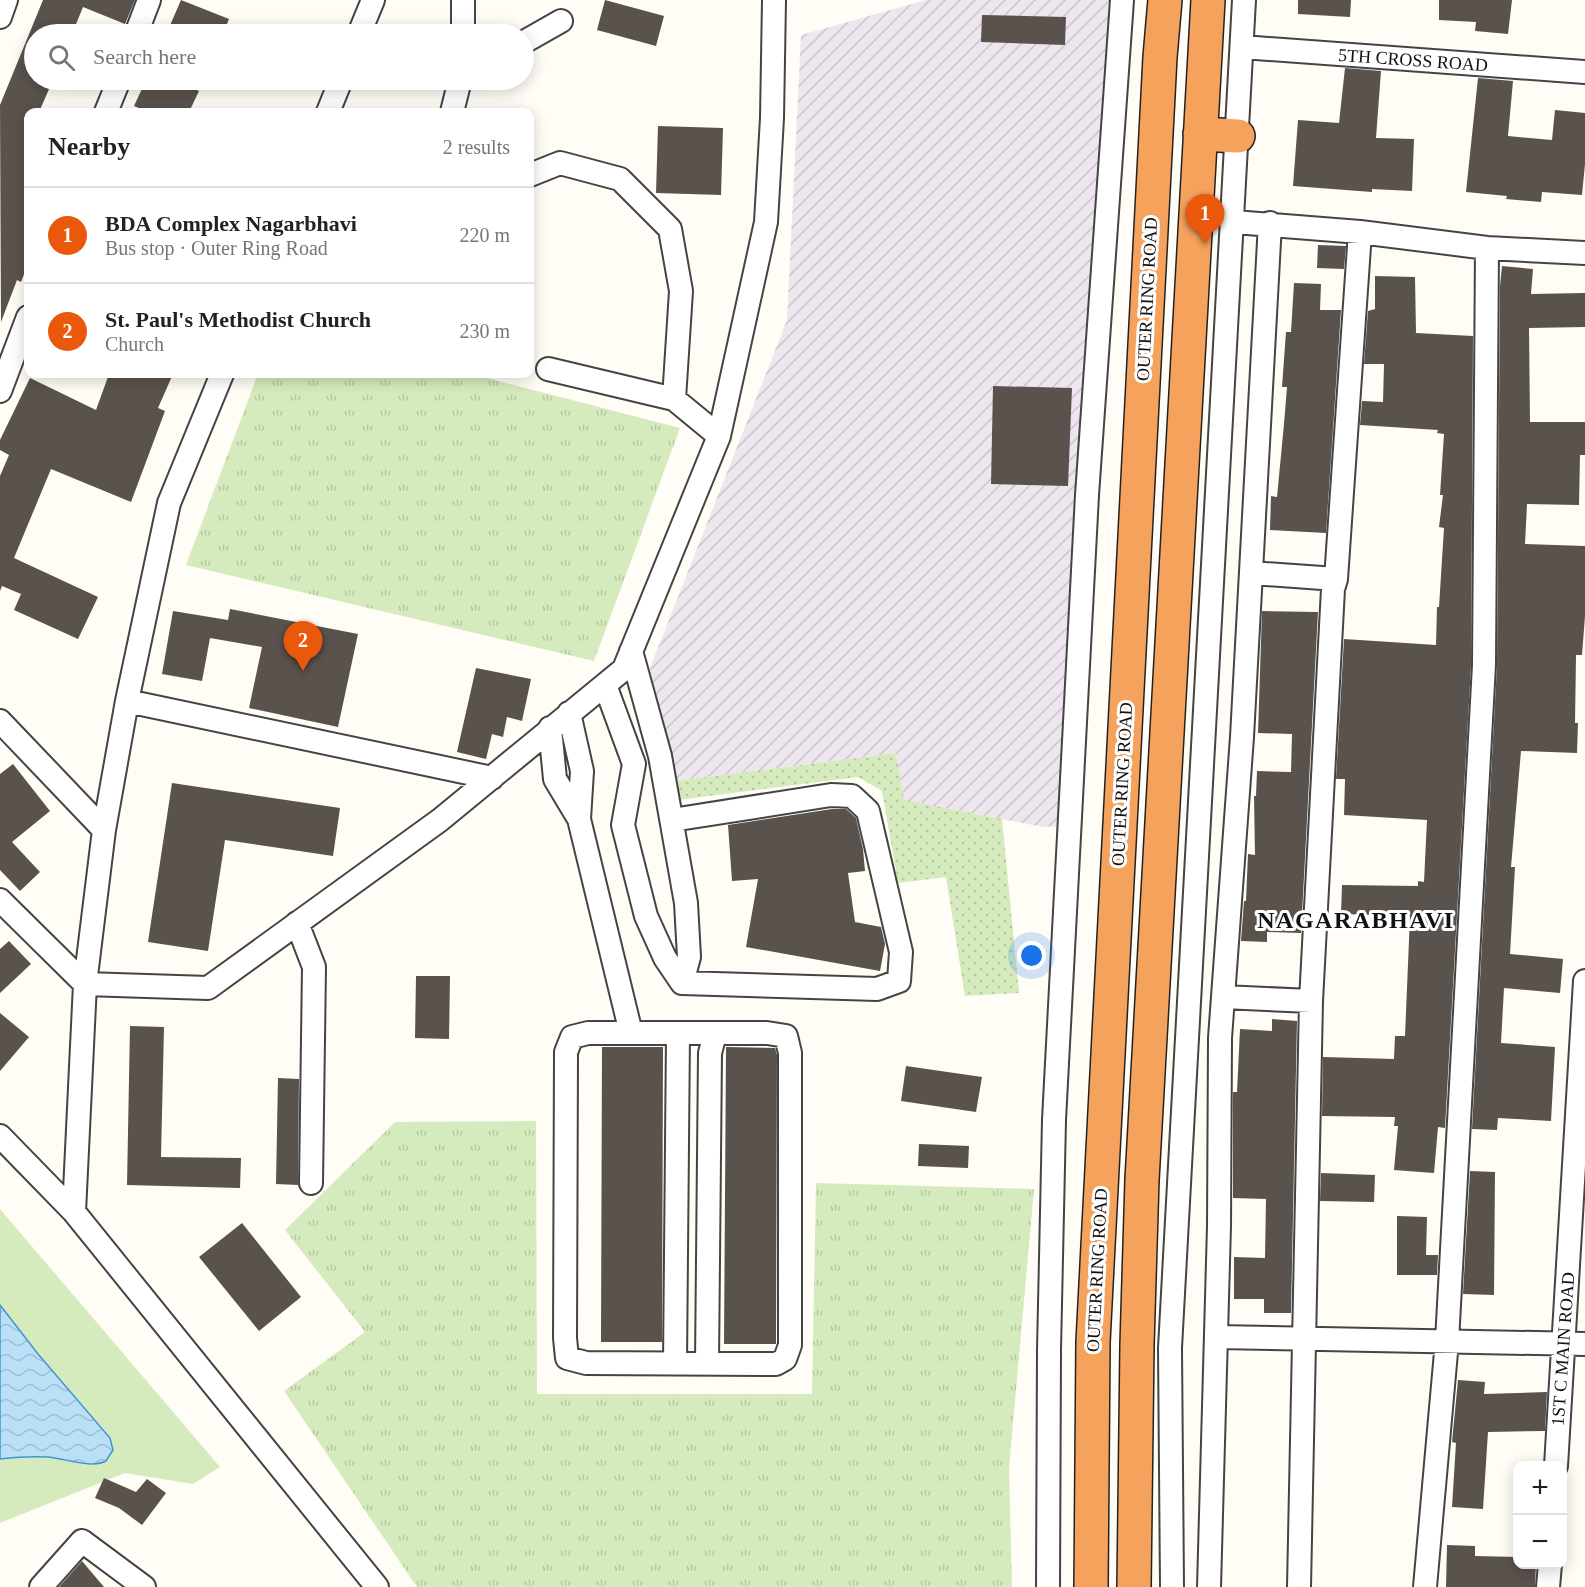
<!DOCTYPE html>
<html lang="en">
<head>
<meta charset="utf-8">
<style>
  body { margin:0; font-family:Georgia,serif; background:#f6f6f6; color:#222 }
  .controls { position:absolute; right:18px; bottom:18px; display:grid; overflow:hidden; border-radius:12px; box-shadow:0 3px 15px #0003 }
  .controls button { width:54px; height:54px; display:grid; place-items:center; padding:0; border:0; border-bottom:2px solid #e0e0e0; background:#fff; color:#222; font:30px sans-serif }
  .you { position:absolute; left:1032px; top:956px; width:21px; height:21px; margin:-15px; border:4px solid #fff; border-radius:50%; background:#1a73e8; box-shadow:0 0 0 9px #1a73e833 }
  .badge { display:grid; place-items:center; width:39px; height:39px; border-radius:50%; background:#ea580c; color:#fff; font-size:20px; font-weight:700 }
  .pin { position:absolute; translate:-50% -50px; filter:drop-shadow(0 2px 3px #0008) }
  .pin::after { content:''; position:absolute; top:32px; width:21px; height:18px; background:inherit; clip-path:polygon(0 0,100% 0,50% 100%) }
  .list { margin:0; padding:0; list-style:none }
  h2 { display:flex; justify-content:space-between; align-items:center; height:78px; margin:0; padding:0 24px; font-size:26px }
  h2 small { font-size:20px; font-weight:400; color:#767676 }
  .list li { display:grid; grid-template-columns:39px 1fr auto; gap:18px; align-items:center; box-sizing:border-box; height:96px; padding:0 24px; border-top:2px solid #e0e0e0 }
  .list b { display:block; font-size:22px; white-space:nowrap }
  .list p { margin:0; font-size:20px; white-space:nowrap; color:#767676 }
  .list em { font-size:20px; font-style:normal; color:#767676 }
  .icon { flex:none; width:33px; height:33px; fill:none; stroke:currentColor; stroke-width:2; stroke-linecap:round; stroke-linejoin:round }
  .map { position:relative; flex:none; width:1585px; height:1587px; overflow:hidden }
  .search { position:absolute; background:#fff; box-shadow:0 3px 15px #0003; left:24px; top:24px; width:510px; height:66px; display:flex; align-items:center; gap:15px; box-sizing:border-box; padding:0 21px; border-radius:33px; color:#767676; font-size:22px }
  .panel { position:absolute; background:#fff; box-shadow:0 3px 15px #0003; left:24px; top:108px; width:510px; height:270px; border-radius:12px }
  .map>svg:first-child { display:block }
  .industrial { fill:url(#industrial-furrows) }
  .grass { fill:url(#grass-tufts) }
  .park { fill:#d5ebbd }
  .garden { fill:url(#garden-dots) }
  .water { fill:url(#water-waves); stroke:#3f96cf; stroke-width:1.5 }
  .building { fill:#5a524d }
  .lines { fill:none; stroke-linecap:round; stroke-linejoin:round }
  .minor-casing { stroke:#444; stroke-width:26 }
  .highway-casing { stroke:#222; stroke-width:36 }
  .minor { stroke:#fff; stroke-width:22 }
  .highway { stroke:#f5a25d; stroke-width:33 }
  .labels { text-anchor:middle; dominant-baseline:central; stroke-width:6; stroke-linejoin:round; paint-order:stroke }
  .street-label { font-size:18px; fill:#111; stroke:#fff }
  .district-label { font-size:24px; font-weight:bold; letter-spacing:1.5px; fill:#111; stroke:#fff }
</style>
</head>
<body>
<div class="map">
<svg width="1585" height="1587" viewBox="0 0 1585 1587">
  <defs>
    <pattern id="industrial-furrows" width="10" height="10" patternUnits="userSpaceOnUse" patternTransform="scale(1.5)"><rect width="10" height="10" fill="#eee6ef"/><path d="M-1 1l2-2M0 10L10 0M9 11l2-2" fill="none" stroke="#cbc4cc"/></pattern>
    <pattern id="grass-tufts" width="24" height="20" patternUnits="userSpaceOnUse" patternTransform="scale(1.5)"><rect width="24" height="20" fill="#d5ebbd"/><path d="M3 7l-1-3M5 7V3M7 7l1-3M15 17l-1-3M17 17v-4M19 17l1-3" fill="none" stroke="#b6c8a1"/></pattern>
    <pattern id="garden-dots" width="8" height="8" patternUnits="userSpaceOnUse" patternTransform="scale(1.5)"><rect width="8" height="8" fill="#d5ebbd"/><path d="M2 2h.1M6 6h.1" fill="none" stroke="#b6c8a1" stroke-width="1.8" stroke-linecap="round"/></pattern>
    <pattern id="water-waves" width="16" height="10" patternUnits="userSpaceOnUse" patternTransform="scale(1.5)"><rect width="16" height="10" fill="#b9e0f7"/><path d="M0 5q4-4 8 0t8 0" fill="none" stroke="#9ebfd3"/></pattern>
  </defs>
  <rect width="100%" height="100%" fill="#fffdf5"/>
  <path class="industrial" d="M926,0H1111L1062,826L1043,827L903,800L896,753L674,781L650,668L787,320L801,35Z"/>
  <path class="grass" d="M258,374H471L680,428L594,661L186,565Z
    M536,1121L537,1394H812L816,1183L1034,1189L1009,1468L1012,1587H417L284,1391L365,1332L285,1230L395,1122Z"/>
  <path class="park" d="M0,1209L220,1467L193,1484L125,1473L0,1523V1459C33,1455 62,1457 94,1465L110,1438L38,1354L0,1305Z"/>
  <path class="garden" d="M896,753L904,800L1002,819L1019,993L965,996L946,877L898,883L882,791L858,777L678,800L674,781Z"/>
  <path class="water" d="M0,1305L38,1354L110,1438L113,1450L106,1461C92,1469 64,1458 47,1457C31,1456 16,1457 0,1459Z"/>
  <path class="building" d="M43,0H135L125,24L83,7L72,34H34V80H53L39,112H28V264L21,282L17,280L1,322L0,105Z
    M181,0L229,19L223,34H178L168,30Z
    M605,0L664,16L656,46L597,30Z
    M1298,0H1351L1350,17L1298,14Z
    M1439,0H1512L1508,34L1475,31L1476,22L1439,20Z
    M982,15L1066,17L1065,45L981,42Z
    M1345,68L1381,71L1376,138L1414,139L1412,191L1372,189V192L1293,186L1298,120L1339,123Z
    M1478,78L1513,81L1508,136L1552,140L1555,110L1585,113V164L1582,195L1542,192L1541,202L1506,199L1507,196L1466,192Z
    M146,80H174L199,91L189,112H148L134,106Z
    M658,126L723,128L721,195L656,193Z
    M1318,245L1346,246L1344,269L1317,268Z
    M1502,266L1533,269L1531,294L1585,293V327L1529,328L1530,422H1585V455H1580L1579,505L1527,504L1525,544L1585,546V616L1582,655H1576L1575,723H1578L1577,753L1521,751L1511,867H1515L1510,954L1563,959L1560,993L1504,988L1501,1043L1555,1047L1551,1121L1498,1118L1497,1130L1472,1129L1497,666L1500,286Z
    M1375,276L1415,277L1416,333L1473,336L1471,665L1445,1128L1438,1127L1434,1173L1394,1170L1398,1126H1394L1395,1117L1322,1116L1323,1057L1394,1059L1395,1036H1405L1410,916L1341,914L1342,885L1418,886V881L1424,882L1427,820L1344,815L1345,779H1336L1344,639L1436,645L1437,607H1439L1444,528L1439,527L1443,495H1440L1444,434L1437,433L1438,430L1360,425L1362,401L1383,402L1384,364H1364L1368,311L1375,309Z
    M1294,283L1321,284L1320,310H1341L1326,533L1270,530L1271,496L1277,497L1284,424L1287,387H1282L1286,332H1291Z
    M109,374H173L158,408L165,411L131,502L51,469L14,558L98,597L78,639L14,610L21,594L2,586L0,591V476L9,455L0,450V440L30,378L96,410Z
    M993,386L1072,388L1068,486L991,484Z
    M230,609L358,634L338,727L249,708L262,647L210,638L202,681L162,674L173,611L228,620Z
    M1262,611L1318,612L1301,933L1267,932V942L1241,941L1244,901H1246L1248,854L1255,855L1254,796H1256L1257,771L1291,772L1292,734L1258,733Z
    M476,668L531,679L522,721L507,717L503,737L492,734L486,759L457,752Z
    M13,764L50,811L12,842L40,872L20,891L0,870V774Z
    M172,783L340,808L333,856L225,840L208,951L148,942Z
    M832,809H846L856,818L863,849L865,871L848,873L855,922L881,927L885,944L880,971L746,947L758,879L732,881L728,825Z
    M9,941L31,964L0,993V949Z
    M416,976H450L449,1039L415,1038Z
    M0,1013L29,1037L0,1071Z
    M1272,1019L1297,1021L1291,1313H1264V1299H1234V1257L1265,1258L1266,1199L1233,1198V1092H1237L1240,1029L1272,1031Z
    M130,1026L164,1027L161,1157L241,1158L240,1188L127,1185Z
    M602,1047H663L662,1342H601Z
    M726,1047L775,1048L777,1055L776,1344H724Z
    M906,1066L982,1077L976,1112L901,1101Z
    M278,1078L299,1079L298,1185L276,1184Z
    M919,1144L969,1146L968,1168L918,1166Z
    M1470,1171L1495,1172L1494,1295L1463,1294Z
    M1321,1173L1375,1175L1374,1202L1320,1201Z
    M1397,1216L1427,1217L1426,1255H1438L1437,1275H1397Z
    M242,1223L301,1297L259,1331L199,1257Z
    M1458,1380L1485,1382L1484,1394L1547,1392L1545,1431L1488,1432L1483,1509L1452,1507L1456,1443L1452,1442Z
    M104,1478L136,1492L147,1479L166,1493L142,1525L119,1508L95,1498Z
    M1447,1545L1475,1546V1556L1518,1557V1564H1536L1535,1587H1446Z
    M82,1561L104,1587H59Z"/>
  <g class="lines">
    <defs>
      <path id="minor" d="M463,0V34
        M0,17L6,0
        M136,34L149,0
        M359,34L373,0
        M524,42L561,21
        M1242,47L1585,72
        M106,112L119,80
        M328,112L341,80
        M452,112L460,80
        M530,175L560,163L620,179L670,229L681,291L674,399L719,436
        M1234,222L1360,232L1487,248L1585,253
        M548,369L674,399
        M0,391L28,317
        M1251,573L1336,579
        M631,651L660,756L686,903L689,957L682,983
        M605,685L634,764L623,825L646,916L665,958L682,983
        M127,701L492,778
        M569,713L582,771L579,819
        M0,721L104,830
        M550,728L555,779L579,819L631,1033
        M672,820L831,795L852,796L868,811L901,952L899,981L877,989L682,983
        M0,900L85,984L208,988L440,820L624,669L719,436L766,222L772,118L774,0
        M297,923L314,967L311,1183
        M1223,997L1311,1001
        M588,1033H767L786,1036L790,1053V1345L785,1359L776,1364L586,1363L567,1358L565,1338L566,1052L572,1037Z
        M0,1136L74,1212L377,1587
        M74,1212L85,984L104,830L127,701L169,503L222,374
        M1216,1337L1585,1344
        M675,1363L678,1034
        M707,1363L710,1053L715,1034
        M1556,1466L1585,981
        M41,1587L82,1541L144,1587
        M1048,1587L1049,1350L1054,1120L1087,495L1122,0
        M1172,1587L1170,1348L1244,0
        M1209,1587L1219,1226L1220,1038L1242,737L1270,223
        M1299,1587L1311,1001L1333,589L1336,579L1360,232
        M1425,1587L1447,1341L1484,665L1487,248
        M1548,1587L1550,1564"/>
      <path id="highway" d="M1200,134L1238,136
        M1091,1587L1093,1342L1160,57L1165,0
        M1134,1587L1137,1345L1142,1180L1208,0"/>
    </defs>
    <use href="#minor" class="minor-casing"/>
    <use href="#highway" class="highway-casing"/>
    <use href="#minor" class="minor"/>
    <use href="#highway" class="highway"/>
  </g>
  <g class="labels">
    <g class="street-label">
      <text transform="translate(1413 60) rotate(4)">5TH CROSS ROAD</text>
      <text transform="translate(1147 299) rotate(-87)">OUTER RING ROAD</text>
      <text transform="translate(1122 784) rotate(-87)">OUTER RING ROAD</text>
      <text transform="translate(1097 1270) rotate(-87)">OUTER RING ROAD</text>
      <text transform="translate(1563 1349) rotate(-86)">1ST C MAIN ROAD</text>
    </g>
    <g class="district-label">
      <text x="1356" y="920">NAGARABHAVI</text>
    </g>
  </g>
</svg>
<div class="controls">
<button>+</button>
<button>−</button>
</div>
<div class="you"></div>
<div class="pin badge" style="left:1205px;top:244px">1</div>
<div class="pin badge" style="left:303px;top:671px">2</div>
<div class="search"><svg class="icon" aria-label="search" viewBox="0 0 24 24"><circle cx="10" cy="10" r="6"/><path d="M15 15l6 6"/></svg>Search here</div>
<section class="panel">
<h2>Nearby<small>2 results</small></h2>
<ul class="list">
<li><span class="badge">1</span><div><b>BDA Complex Nagarbhavi</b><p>Bus stop · Outer Ring Road</p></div><em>220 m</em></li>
<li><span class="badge">2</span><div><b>St. Paul's Methodist Church</b><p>Church</p></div><em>230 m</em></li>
</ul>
</section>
</div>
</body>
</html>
